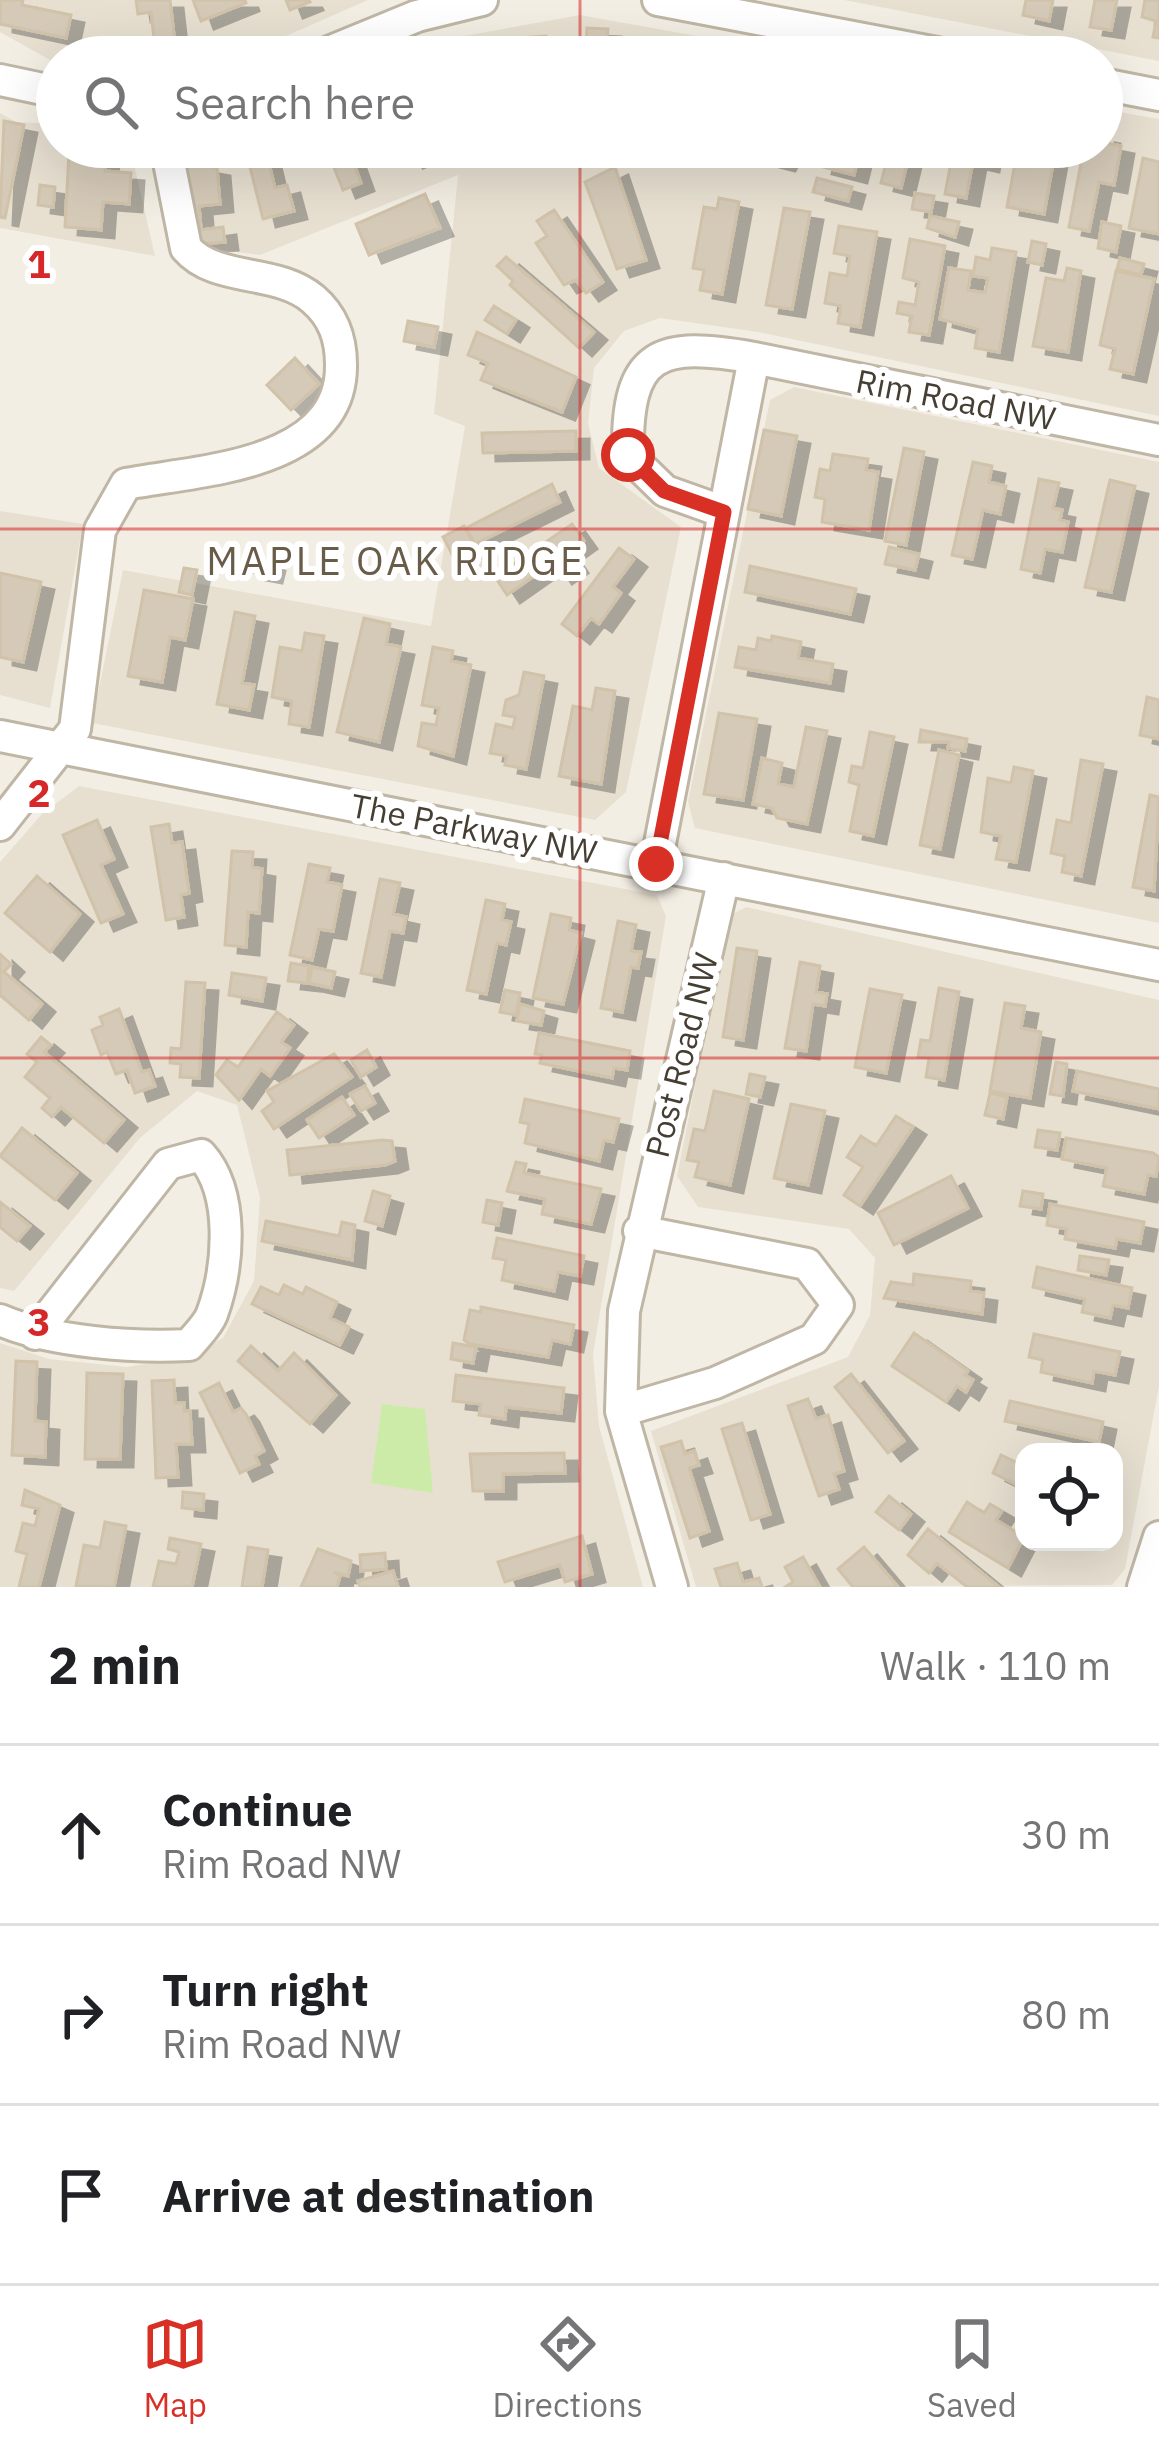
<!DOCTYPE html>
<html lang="en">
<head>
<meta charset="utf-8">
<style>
  body { margin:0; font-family:"IBM Plex Sans",sans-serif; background:#f2f2f2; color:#202124 }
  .controls { position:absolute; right:36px; bottom:36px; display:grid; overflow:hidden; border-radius:24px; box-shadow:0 12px 48px #0002 }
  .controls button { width:108px; height:108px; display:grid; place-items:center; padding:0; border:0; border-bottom:3px solid #e0e0e0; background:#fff; color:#202124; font:60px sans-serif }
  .stop { position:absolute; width:36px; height:36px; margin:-27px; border:9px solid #d93025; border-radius:50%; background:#fff }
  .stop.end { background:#d93025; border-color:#fff; box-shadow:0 3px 12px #0008 }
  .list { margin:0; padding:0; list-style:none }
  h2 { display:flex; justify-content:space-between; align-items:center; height:156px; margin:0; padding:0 48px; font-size:51px }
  h2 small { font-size:39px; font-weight:400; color:#757577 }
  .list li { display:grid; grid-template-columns:78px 1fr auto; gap:36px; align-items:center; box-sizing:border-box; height:180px; padding:0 48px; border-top:3px solid #e0e0e0 }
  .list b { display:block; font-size:45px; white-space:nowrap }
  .list p { margin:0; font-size:39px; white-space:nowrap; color:#757577 }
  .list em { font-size:39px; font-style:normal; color:#757577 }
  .icon { flex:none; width:66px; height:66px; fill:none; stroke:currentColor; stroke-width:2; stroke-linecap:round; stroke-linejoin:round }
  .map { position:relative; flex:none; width:1159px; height:1587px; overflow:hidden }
  .search { position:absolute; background:#fff; box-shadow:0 12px 48px #0002; left:36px; right:36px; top:36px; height:132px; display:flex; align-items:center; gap:30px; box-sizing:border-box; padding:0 42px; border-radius:66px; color:#757577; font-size:45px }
  .sheet { height:696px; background:#fff }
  nav { display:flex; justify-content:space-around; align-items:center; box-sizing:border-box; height:168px; border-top:3px solid #e0e0e0; background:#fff; font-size:33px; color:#757577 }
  nav a { display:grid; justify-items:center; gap:6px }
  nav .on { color:#d93025 }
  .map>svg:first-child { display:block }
  .residential { fill:#e7e0d1; fill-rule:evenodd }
  .green { fill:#cdeba8 }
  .building { fill:#d5cab8; stroke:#d1c2aa; stroke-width:3; filter:url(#shadow) }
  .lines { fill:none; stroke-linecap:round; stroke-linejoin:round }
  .minor-casing { stroke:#bfb6a5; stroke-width:36 }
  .minor { stroke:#fff; stroke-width:30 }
  .route { stroke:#d93025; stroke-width:15 }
  .grid { fill:none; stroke:#d62828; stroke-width:3; stroke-opacity:0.55 }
  .labels { text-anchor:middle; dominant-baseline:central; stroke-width:12; stroke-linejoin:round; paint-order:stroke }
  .street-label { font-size:33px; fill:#453e33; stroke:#fff }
  .quarter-label { font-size:39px; letter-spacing:3px; fill:#695c49; stroke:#fff }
  .grid-label { font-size:39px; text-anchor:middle; font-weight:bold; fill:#d62828; stroke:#fff; stroke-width:12; stroke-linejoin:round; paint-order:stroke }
</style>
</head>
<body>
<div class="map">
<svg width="1159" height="1587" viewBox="0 0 1159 1587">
  <defs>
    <filter id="shadow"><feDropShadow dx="13" dy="8" stdDeviation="0" flood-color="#0004"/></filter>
  </defs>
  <rect width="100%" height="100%" fill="#f3eee3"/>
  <path class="residential" d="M0,0H368L238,57H57V64L0,32Z
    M844,0H1159V61Z
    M580,15L814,57H379L403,47Z
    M1102,109L1159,119V416L758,332L660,318L624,331L594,368L588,423L599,468L681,527L626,792L595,820L92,723L123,570L431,626L465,426L434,414L458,175L260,255L189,246L164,147H1102Z
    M0,113L16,122L57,124V147H130L155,256L0,228Z
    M794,387L1159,462V923L695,828L688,802L770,400Z
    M0,511L83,524L50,708L0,695Z
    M79,786L657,895L666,916L593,1354L599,1426L643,1587H0V1343L49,1359L127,1367L188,1357L223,1338L254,1281L260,1198L237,1105L197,1091L140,1138L14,1291L0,1288V862L42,814Z
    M746,907L1159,1000V1386L1125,1569L1112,1585L696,1587L651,1431L848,1357L870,1315L875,1258L849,1229L698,1207L677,1176L729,916ZM1024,1452H1114V1542H1024Z"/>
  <path class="green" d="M382,1404L425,1409L433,1493L371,1483Z"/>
  <path class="building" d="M0,0H23L22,5L71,15L66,38L0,24Z
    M136,0H170L175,44L155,47L151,12L138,14Z
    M193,0H245L246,3L201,21Z
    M286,0H309L310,2L290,10Z
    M1026,0H1053L1049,21L1023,15Z
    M1095,0H1117L1111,30L1090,27Z
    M1145,0H1159V38L1153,37L1156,21L1142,17Z
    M587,28L608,29L606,52L619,57H585Z
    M546,36L547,57H520L519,38Z
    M653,41L674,44L672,57H651Z
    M464,44L466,51L477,48L480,57H445L443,50Z
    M4,121L24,125L5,218L0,217Z
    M1102,135L1107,136L1106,143L1121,146L1114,185L1099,182L1089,231L1069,227L1084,147H1102Z
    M174,147H194L195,164L217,168L220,204L199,206L201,228L182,230Z
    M245,147H265L275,188L287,185L294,211L263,219Z
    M326,147H348L361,183L343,190Z
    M405,147H426L428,153L410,160Z
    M764,147H791L782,163L762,158Z
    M824,147H861L854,175L819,166Z
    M890,147H911L901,188L881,183Z
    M954,147H989L986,164L973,161L966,198L945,194Z
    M1018,147H1056L1044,214L1007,207Z
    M69,152L106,154L105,171L131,173L129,204L103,202L101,230L65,227Z
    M1143,158L1159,162V234L1129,228Z
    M615,167L646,260L617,269L585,182Z
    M817,178L852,187L848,201L813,192Z
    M40,185L55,187L53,207L38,205Z
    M915,193L934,196L931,212L912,209Z
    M425,194L440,228L369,255L356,224Z
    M719,198L739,202L722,294L700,290L704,270L693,268L704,207L717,209Z
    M784,208L810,212L792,309L766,305Z
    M554,210L603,282L586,293L576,280L564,285L536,243L547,236L537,221Z
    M930,216L959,222L955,237L927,228Z
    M1102,222L1121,226L1116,252L1098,248Z
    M839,226L877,232L860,327L838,323L841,306L825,303L830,273L847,276L850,256L834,253Z
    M223,227L225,242L196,244L194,231Z
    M910,239L945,246L929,335L909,332L912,316L897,313L899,302L915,305L919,282L903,278Z
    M1032,241L1046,244L1042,265L1028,262Z
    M992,248L1016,252L999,352L975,348L978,329L940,319L949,268L971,271L968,290L985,293L988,278L973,276L976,257L990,260Z
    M506,257L594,332L579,348L510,285L513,281L497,266Z
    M1120,258L1144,264L1141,275L1117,269Z
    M1067,268L1081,271L1068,352L1033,346L1046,278L1064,281Z
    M1116,271L1154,279L1133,374L1110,369L1115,349L1100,345Z
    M494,306L516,320L507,334L485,320Z
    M408,321L438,327L434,347L404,341Z
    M477,332L576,377L562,412L481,380L488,363L468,355Z
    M295,358L319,384L291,410L267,385Z
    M764,430L797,436L781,516L748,509Z
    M576,431V451L483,453L482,433Z
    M904,448L924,452L906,545L885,541Z
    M833,454L868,459L866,470L878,472L869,530L822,522L825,499L815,497L820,469L830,471Z
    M973,462L992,466L989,482L1006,486L1000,514L983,510L972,559L952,555Z
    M1039,479L1059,483L1053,508L1062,510L1060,520L1068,522L1062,552L1045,549L1040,573L1021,569Z
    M1110,480L1135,486L1111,592L1085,587Z
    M552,484L560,502L475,544L466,528Z
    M572,524L584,541L567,553L575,565L559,576L551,564L507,595L495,577Z
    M464,526L475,547L454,558L443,537Z
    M889,547L919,554L915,570L885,564Z
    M619,548L634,559L613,587L621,593L599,624L591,618L577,636L562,624Z
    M250,558L272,563L269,575L248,571Z
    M750,566L856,589L850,614L745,592Z
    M184,568L197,570L192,595L179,592Z
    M0,573L41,582L23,662L0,657Z
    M144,590L193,599L185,640L170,637L162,682L128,676Z
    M235,612L255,616L242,683L254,685L249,710L217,704Z
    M364,618L390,624L386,644L401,647L379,742L337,732Z
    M305,633L324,636L309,727L289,724L292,701L272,697L280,647L302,651Z
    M772,636L801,642L798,658L833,664L830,683L735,667L739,647L756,650L758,638L771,641Z
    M433,647L453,651L451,661L471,665L453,756L418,746L422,723L436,725L439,708L422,705Z
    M524,672L544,676L526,769L505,765L507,756L490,753L496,724L513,728L515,717L503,715L506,700L519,695Z
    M596,688L615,691L601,784L559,776L573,706L592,710Z
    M1147,697L1159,700V739L1140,735Z
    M719,713L757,719L743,800L704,794Z
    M806,727L827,731L807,824L777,818L772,808L753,804L762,758L782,763L778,784L794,787Z
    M921,730L967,739L965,751L948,748L949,742H919Z
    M870,732L894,737L873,836L850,831L859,785L849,782L852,766L863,768Z
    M939,750L959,755L940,849L920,845Z
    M1081,760L1103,764L1081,876L1062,872L1065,856L1051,853L1057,820L1071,823Z
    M1014,767L1033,771L1016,862L996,859L1001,836L981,832L988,778L1011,783Z
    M1150,795L1159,797L1154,891L1133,887Z
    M97,820L114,859L101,865L123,914L101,923L63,835Z
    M169,824L172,843L182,842L189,893L181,895L184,917L166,920L151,827Z
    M232,851L253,852L252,867L262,869L259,913L248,912L246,947L225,945Z
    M309,864L330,868L327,882L342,885L333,931L319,929L312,960L290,955Z
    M37,876L80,914L50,952L5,913Z
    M380,879L400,883L393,914L406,917L403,933L390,931L381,977L361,973Z
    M486,900L505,904L502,920L511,922L506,945L497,943L486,994L467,990Z
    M551,914L571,918L569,930L581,933L563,1004L533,998Z
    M618,921L636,925L631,951L641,952L638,968L631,967L622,1012L601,1008Z
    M737,948L757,951L743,1040L723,1037Z
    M0,954L11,964L4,972L42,1004L29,1020L0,995Z
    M800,962L820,966L816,992L827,994L825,1006L813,1004L806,1051L785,1048Z
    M291,963L309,966L307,983L288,981Z
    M312,967L335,972L331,988L309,983Z
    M232,973L266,978L262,1001L229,995Z
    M186,982L205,983L199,1078L180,1077L181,1064L170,1063L171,1048L181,1049Z
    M939,988L959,992L944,1080L926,1077L929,1058L918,1057L921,1040L930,1041Z
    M870,989L902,995L886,1073L855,1067Z
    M505,990L520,993L516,1015L500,1012Z
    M1005,1003L1025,1006L1021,1028L1041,1032L1030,1098L990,1091Z
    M520,1004L544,1011L541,1025L517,1021Z
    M119,1009L142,1072L149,1070L155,1086L135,1093L127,1070L116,1074L107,1052L101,1055L92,1030L103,1025L100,1017Z
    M277,1012L294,1025L281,1042L290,1048L270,1076L261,1069L239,1100L216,1075L227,1060L238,1067Z
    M539,1033L630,1051L627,1070L614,1068L612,1078L540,1063L542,1055L535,1054Z
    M41,1037L51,1045L44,1052L124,1120L104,1143L61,1107L52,1117L42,1108L50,1098L25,1077L37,1062L27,1054Z
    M367,1050L376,1067L361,1077L351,1060Z
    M334,1054L352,1077L274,1129L262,1111L274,1102L267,1091Z
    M1056,1062L1067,1064L1063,1096L1050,1094Z
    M1077,1071L1159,1089V1109L1073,1091Z
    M750,1074L765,1077L760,1097L746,1094Z
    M365,1086L375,1103L361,1111L350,1094Z
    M714,1091L749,1099L730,1185L695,1177L699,1162L687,1160L694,1129L705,1131Z
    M990,1093L1007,1097L1003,1119L985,1115Z
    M342,1097L354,1115L319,1138L307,1120Z
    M525,1099L619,1119L613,1142L604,1140L599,1161L525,1143L529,1124L520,1122Z
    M791,1104L825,1111L808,1185L774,1178Z
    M896,1116L913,1127L860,1206L844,1195L863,1167L847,1157L861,1136L876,1146Z
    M22,1128L77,1173L55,1200L0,1156Z
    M1038,1130L1060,1133L1057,1150L1035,1147Z
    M1066,1138L1153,1153L1159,1157L1156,1176L1148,1175L1144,1194L1103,1186L1107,1168L1062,1159Z
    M382,1140L392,1141L395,1161L385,1165L290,1175L287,1150Z
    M516,1162L526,1164L524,1173L601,1189L591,1224L542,1214L545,1199L507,1191Z
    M951,1176L968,1208L894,1245L878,1213Z
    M373,1191L390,1196L382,1226L365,1221Z
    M1023,1191L1043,1194L1041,1209L1020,1206Z
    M487,1200L502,1203L498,1225L483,1222Z
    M0,1202L30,1226L17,1241L0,1227Z
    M1050,1204L1144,1222L1140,1243L1117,1239L1115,1248L1065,1239L1067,1229L1047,1225Z
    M266,1221L339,1236L342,1222L355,1225L352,1260L262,1241Z
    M497,1238L584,1256L580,1276L558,1272L554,1291L502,1280L506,1260L493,1258Z
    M1080,1256L1109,1260L1106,1275L1078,1270Z
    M1037,1267L1132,1288L1128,1308L1113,1305L1110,1318L1082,1312L1085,1299L1033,1287Z
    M914,1274L971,1281L970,1291L984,1293L982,1314L884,1298L891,1282L913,1285Z
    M284,1285L303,1294L306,1287L337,1302L330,1318L349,1327L340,1345L252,1304L261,1287L279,1295Z
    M481,1307L574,1325L570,1344L552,1340L548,1357L470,1344L464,1340L470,1310L481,1312Z
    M914,1333L968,1371L965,1375L973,1380L966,1392L957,1386L946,1402L892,1366Z
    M1034,1334L1120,1352L1115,1375L1094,1371L1092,1383L1041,1372L1043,1360L1029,1357Z
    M453,1343L476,1347L473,1363L451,1359Z
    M251,1346L278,1371L294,1353L336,1395L310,1424L238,1361Z
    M16,1361L37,1362L35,1421L46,1422L45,1457L12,1455Z
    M87,1373L123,1374L120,1459H85Z
    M851,1374L904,1441L888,1453L835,1387Z
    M456,1375L564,1388L561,1413L506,1407L505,1419L479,1415L481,1404L453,1401Z
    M174,1380L175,1403H184V1411H190L192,1444H176L178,1477L156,1478L152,1381Z
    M219,1383L233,1412L241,1408L246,1414L264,1451L255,1456L259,1464L240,1473L200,1393Z
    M808,1399L816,1419L828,1415L844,1471L834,1474L839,1489L819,1496L788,1406Z
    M1010,1401L1103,1422L1099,1442L1005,1421Z
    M742,1423L770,1514L751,1520L722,1429Z
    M681,1441L685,1454L694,1451L699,1465L689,1468L709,1531L690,1538L661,1447Z
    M564,1453L565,1473L503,1474V1491H473L470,1454Z
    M1001,1455L1024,1466V1488L993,1473Z
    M25,1490L60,1505L39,1587H19L27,1554L16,1551L23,1523L35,1526L39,1509L22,1505Z
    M183,1492L204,1494L203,1510L182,1508Z
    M889,1496L911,1514L899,1530L876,1512Z
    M967,1502L984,1513L990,1504L1002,1511L996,1520L1024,1537L1008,1568L949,1532Z
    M105,1522L126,1526L114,1587L76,1586L84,1545L100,1548Z
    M928,1529L999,1587H967L937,1563L929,1573L908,1555Z
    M582,1536L592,1574L565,1582L560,1565L505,1582L498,1562Z
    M170,1538L201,1544L192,1587H153L159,1561L176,1564L179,1552L168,1549Z
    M248,1547L268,1550L262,1587H242Z
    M864,1547L898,1587H853L838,1569Z
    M318,1549L351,1561L348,1576L334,1572L340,1576L337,1587H301Z
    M385,1553L386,1569L361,1571L360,1555Z
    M803,1557L820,1587H785L793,1582L785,1567Z
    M737,1563L743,1582L759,1578L762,1587H721L715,1569Z
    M393,1571L398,1587H360L358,1581Z"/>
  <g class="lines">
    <defs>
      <path id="minor" d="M658,0L958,57
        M317,57L417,16L482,0
        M0,80L57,92
        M1102,84L1159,95
        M724,512L665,491L628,455C626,351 659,341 754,358
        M0,736L1159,965
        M0,825L75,729L100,530L126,484C198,470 342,467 341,365C341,339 334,317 313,299C277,268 216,283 186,248L166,147
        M656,864L754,358L1159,440
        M0,1320C51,1342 134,1348 189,1345C196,1336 208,1325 212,1314C229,1267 235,1193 201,1155L168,1164L35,1334
        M621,1411L715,1383L814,1339L838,1305L807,1264L639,1231
        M672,1587L621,1411L624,1311L724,878
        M1143,1587L1159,1537"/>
    </defs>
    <use href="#minor" class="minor-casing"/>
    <use href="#minor" class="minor"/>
  </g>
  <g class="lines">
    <path class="route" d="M628,455L664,491L724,512L656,864"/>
  </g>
  <path class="grid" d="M580,0V57M580,147V1587M0,529H1159M0,1058H1159"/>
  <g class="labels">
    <g class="street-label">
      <text transform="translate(956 399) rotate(11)">Rim Road NW</text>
      <text transform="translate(474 828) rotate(11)">The Parkway NW</text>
      <text transform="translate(681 1055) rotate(-76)">Post Road NW</text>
    </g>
    <g class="quarter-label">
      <text x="396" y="560">MAPLE OAK RIDGE</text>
    </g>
  </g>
  <g class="grid-label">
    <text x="39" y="278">1</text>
    <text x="39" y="807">2</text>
    <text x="39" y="1336">3</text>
  </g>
</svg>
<div class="controls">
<button><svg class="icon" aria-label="locate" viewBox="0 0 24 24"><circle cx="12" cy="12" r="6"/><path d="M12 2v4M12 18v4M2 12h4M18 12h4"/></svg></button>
</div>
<div class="stop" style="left:628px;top:455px"></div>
<div class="stop end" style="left:656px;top:864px"></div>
<div class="search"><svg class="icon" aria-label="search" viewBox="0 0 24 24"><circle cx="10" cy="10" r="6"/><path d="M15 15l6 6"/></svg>Search here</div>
</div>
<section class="sheet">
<h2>2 min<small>Walk · 110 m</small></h2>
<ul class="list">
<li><svg class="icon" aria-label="ahead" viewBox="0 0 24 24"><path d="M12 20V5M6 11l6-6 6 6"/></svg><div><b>Continue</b><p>Rim Road NW</p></div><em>30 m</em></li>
<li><svg class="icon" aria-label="right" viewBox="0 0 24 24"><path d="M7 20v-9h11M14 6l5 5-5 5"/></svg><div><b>Turn right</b><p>Rim Road NW</p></div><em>80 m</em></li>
<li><svg class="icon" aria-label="arrive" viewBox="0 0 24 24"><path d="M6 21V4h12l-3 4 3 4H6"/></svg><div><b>Arrive at destination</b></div></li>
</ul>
</section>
<nav>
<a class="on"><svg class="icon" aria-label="map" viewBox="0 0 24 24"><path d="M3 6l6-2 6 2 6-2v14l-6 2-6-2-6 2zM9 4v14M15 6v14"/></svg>Map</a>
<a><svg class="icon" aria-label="directions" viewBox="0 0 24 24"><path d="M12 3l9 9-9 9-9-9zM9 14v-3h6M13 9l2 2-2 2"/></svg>Directions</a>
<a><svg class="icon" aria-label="saved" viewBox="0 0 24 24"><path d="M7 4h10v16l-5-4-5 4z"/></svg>Saved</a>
</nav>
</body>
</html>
